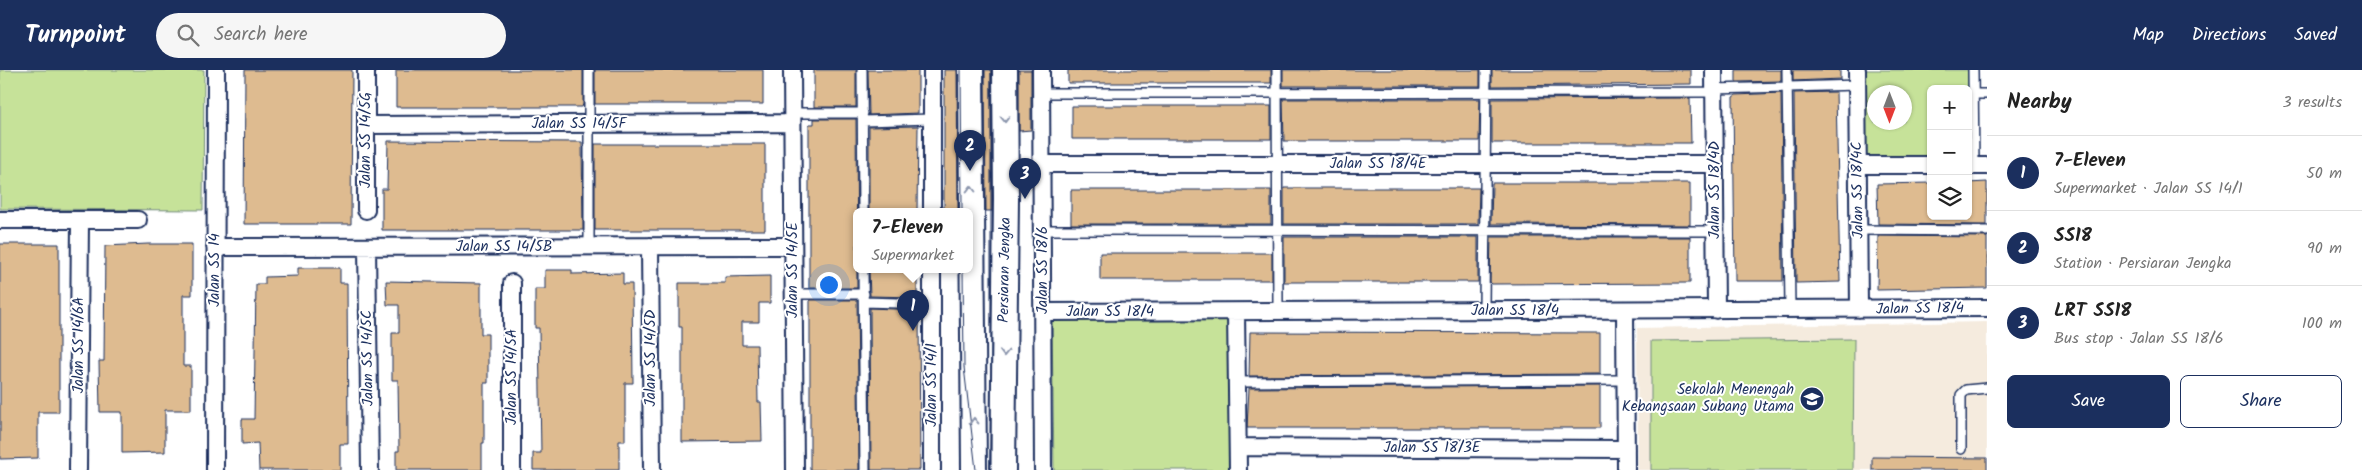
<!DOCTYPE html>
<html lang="en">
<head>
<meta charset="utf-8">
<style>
  body { margin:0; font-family:Kalam,sans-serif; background:#f6f6f6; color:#222 }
  .controls { position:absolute; right:15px; top:15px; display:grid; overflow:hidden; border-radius:8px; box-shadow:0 1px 4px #0004 }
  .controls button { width:45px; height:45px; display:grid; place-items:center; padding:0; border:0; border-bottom:1px solid #e0e0e0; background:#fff; color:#222; font:25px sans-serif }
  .compass { position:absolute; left:1867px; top:15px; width:45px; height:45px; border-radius:50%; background:#fff; box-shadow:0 1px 4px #0004; rotate:180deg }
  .you { position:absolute; left:828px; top:214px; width:18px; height:18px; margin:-12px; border:4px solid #fff; border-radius:50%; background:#1a73e8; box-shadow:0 0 0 8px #1a73e833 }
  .badge { display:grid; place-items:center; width:32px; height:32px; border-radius:50%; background:#1b2f5e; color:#fff; font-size:16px; font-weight:700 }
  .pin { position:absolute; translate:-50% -41px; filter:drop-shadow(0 1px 2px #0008) }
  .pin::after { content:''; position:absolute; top:26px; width:18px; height:15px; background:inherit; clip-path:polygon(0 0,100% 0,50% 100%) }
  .popup { position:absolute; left:853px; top:138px; width:120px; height:65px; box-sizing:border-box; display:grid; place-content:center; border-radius:8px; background:#fff; filter:drop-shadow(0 1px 4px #0005); font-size:16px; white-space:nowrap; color:#767676 }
  .popup b { font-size:19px; color:#222 }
  .popup::after { content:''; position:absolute; left:50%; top:100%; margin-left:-10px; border:10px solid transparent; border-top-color:#fff }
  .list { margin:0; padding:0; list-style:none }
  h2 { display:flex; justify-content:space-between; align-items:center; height:65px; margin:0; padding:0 20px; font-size:21px }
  h2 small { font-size:16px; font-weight:400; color:#767676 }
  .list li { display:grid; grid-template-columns:32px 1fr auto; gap:15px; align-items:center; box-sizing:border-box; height:75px; padding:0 20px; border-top:1px solid #e0e0e0 }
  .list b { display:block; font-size:19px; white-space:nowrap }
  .list p { margin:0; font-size:16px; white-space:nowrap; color:#767676 }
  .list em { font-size:16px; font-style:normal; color:#767676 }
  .actions { display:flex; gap:10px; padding:15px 20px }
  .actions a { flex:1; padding:11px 0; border:1px solid #1b2f5e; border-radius:8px; text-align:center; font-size:18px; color:#1b2f5e }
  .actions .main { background:#1b2f5e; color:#fff }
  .icon { flex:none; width:28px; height:28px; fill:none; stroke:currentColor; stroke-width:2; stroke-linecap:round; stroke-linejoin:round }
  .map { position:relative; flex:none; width:1987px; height:400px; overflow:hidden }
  header { display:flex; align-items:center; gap:30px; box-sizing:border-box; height:70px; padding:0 25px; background:#1b2f5e; color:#fff }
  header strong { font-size:24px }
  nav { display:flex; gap:28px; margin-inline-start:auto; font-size:18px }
  .search { width:350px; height:45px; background:#f6f6f6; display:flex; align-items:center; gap:12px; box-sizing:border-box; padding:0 18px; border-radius:28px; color:#767676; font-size:19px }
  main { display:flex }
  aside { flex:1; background:#fff }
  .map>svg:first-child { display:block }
  .built { fill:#f5ebde }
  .green { fill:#c6e299; stroke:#70887c; fill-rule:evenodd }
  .building { fill:#debb90; stroke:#1b2f5e }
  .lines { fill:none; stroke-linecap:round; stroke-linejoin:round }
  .lane-casing { stroke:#1b2f5e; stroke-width:12 }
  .street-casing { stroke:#1b2f5e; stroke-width:20 }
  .secondary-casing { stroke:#1b2f5e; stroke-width:28 }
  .lane { stroke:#fff; stroke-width:9 }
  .street { stroke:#fff; stroke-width:16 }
  .secondary { stroke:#fff; stroke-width:24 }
  .tram { stroke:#1b2f5e; stroke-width:1 }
  .oneway { stroke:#8d97ae }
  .labels { text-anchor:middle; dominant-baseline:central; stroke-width:4; stroke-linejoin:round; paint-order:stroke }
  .street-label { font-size:15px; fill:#1b2f5e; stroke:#fff }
  .poi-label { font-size:15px; fill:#1b2f5e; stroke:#fff; text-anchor:end }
</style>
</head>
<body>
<header>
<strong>Turnpoint</strong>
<div class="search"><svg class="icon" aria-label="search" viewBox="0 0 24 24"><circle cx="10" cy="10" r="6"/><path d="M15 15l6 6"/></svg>Search here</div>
<nav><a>Map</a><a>Directions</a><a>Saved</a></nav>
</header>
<main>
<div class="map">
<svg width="1987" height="400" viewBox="0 0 1987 400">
  <rect width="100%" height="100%" fill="#fff"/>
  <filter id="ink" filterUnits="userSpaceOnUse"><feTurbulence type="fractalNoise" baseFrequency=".02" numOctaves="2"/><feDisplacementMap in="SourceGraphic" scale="10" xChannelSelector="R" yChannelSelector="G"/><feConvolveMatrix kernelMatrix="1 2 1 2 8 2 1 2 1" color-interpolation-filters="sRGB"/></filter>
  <g filter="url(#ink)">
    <path class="built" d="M1987,252V400H1638L1637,258Z"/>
    <path class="green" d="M0,0H204L203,140L0,139Z
      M1865,0H1968V19H1931V89L1867,90ZM1874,22H1904V52H1874Z
      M1229,246L1231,400H1054L1052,248Z
      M1854,269L1853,400H1651V271Z"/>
    <path class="building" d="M245,0H352L351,154H244Z
      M396,0H583V34L582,37H396Z
      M595,0H763V34H595Z
      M814,0H856V37H814Z
      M868,0H918V43L869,45Z
      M944,0H957L958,141H944Z
      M985,0H991L992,141H986Z
      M1019,0H1031V60L1019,61Z
      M1068,0H1271V13H1068Z
      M1283,0H1480V16H1283Z
      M1492,0H1691V14L1492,16Z
      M1736,0H1781V11L1736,12Z
      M1793,0H1840V9L1793,11Z
      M1836,22L1840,212L1796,213L1794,23Z
      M1781,23L1783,211H1735L1733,27L1736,25Z
      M1690,28L1691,73H1492V29Z
      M1283,29H1480L1479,71H1284Z
      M1072,36H1271V69H1072Z
      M814,49H856L857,218H809V54H814Z
      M918,56L917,142H869V57Z
      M388,71L582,72L583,160H382V119H387Z
      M595,74H765V160H595Z
      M1987,112V155L1878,154L1877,114L1931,113V146H1968V113Z
      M1492,113H1690V155L1491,154Z
      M1284,118H1479L1478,154H1284Z
      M1071,120H1271V154H1071Z
      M1878,166L1987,167V218L1877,220Z
      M1284,167H1478V212H1284Z
      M1491,167H1690V213L1492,214L1490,212Z
      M0,174H59V342H38V388L0,389Z
      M148,174H192V225H183V296H191V340H165V382L122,383V342H100L99,291H104L105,176Z
      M1100,183H1272V210H1100Z
      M298,198H340V213H347L348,374H340V400H259L258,373L242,374V349H254L256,214H265V207L298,206Z
      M545,200H572V204L623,203V214H632L633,313H625V371H619V400H533V383H541L539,258H535V219H545Z
      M869,200H917V227L870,226Z
      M770,206V233H759V252H742V275H757L758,332H761L762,371L682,372V257H679V213H725V207Z
      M386,211L481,213V264H488V313H484V373H482V400H396V381H399L398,310H392V263H399V235H387Z
      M810,230H857L859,400H810Z
      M870,238L917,240L919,242L920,400H871Z
      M1250,262L1600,263V304L1249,306Z
      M1600,316V358H1247L1249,318Z
      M1872,387L1987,388V400H1872Z"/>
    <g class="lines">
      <defs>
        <path id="lane" d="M589,0V177
          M862,0L863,142
          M1277,0L1278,242
          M1787,0L1790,239
          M1973,0L1974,96
          M1714,19L1858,15
          M1041,23L1714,22
          M1973,24H1987
          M792,43H863
          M863,51L932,49
          M1043,160L1715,161
          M1859,160L1987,161
          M863,200L865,400
          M793,224H864
          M864,232L932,234
          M1484,241L1486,0
          M1237,312L1626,310
          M1961,379V325L1966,320L1987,318"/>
        <path id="street" d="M792,0L795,400
          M1041,0L1043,400
          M1714,0L1716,240
          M1857,0L1859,239
          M366,55L792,53
          M1042,94H1715
          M1858,95H1931
          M1968,96H1987
          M366,140V0
          M932,142V0
          M0,150H138
          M650,176L652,400
          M215,177L793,176
          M367,177L370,400
          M512,213V400
          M1625,240L1626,400
          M1043,242L1987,238
          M1236,242L1238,400
          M1238,377L1626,379
          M78,400L80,150
          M215,400L216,0
          M932,400V200"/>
        <path id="secondary" d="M971,0L974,400
          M1003,400L1006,129L1005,0"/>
      </defs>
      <use href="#lane" class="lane-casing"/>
      <use href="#street" class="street-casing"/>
      <use href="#secondary" class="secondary-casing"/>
      <use href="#lane" class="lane"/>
      <use href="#street" class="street"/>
      <use href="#secondary" class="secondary"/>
      <path class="tram" d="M961,0L962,142
        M963,200L964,297L976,400
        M991,400V0"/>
    </g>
    <defs><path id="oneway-chevron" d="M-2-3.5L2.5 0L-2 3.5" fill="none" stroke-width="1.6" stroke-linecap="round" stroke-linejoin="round" transform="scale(1.25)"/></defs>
    <g class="oneway">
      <use href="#oneway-chevron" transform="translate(1005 49) rotate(89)"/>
      <use href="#oneway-chevron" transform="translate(971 119) rotate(-90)"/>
      <use href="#oneway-chevron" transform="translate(1004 283) rotate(91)"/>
      <use href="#oneway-chevron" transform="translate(974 351) rotate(-91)"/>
    </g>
  </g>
  <defs>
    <symbol id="school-disc" viewBox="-11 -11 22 22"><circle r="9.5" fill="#1b2f5e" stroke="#fff"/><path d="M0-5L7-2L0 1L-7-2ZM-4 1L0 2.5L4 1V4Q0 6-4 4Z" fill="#fff"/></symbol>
  </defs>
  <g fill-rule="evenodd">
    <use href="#school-disc" x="1798" y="315" width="28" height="28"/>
  </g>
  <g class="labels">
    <g class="street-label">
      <text x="579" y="54">Jalan SS 14/5F</text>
      <text transform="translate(366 70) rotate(-90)">Jalan SS 14/5G</text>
      <text x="1378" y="94">Jalan SS 18/4E</text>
      <text transform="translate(1715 120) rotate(-90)">Jalan SS 18/4D</text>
      <text transform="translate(1858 120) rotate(-91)">Jalan SS 18/4C</text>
      <text x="504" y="177">Jalan SS 14/5B</text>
      <text transform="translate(215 200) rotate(-90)">Jalan SS 14</text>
      <text transform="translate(793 200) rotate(-90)">Jalan SS 14/5E</text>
      <text transform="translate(1005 200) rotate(-89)">Persiaran Jengka</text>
      <text transform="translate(1043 200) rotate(-90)">Jalan SS 18/6</text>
      <text transform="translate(1920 239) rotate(-1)">Jalan SS 18/4</text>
      <text x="1515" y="241">Jalan SS 18/4</text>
      <text x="1110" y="242">Jalan SS 18/4</text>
      <text transform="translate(79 275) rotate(-90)">Jalan SS 14/6A</text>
      <text transform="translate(368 288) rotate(-91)">Jalan SS 14/5C</text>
      <text transform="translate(651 288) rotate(-90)">Jalan SS 14/5D</text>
      <text transform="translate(512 307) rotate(-90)">Jalan SS 14/5A</text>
      <text transform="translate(932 315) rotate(-90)">Jalan SS 14/1</text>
      <text x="1432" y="378">Jalan SS 18/3E</text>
    </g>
    <g class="poi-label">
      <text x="1794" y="320">Sekolah Menengah<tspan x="1794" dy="17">Kebangsaan Subang Utama</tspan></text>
    </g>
  </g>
</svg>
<div class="controls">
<button>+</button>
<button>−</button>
<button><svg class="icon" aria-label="layers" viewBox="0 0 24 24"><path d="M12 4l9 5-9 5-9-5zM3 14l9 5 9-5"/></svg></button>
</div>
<svg class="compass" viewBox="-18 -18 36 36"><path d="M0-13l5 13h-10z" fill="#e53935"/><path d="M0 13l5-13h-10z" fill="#767676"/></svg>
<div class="you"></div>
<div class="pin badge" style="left:913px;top:261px">1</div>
<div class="popup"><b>7-Eleven</b>Supermarket</div>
<div class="pin badge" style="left:970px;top:101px">2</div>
<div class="pin badge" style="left:1025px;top:129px">3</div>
</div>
<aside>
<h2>Nearby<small>3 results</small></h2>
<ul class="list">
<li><span class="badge">1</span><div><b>7-Eleven</b><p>Supermarket · Jalan SS 14/1</p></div><em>50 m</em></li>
<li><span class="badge">2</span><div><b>SS18</b><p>Station · Persiaran Jengka</p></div><em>90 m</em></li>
<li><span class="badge">3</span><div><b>LRT SS18</b><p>Bus stop · Jalan SS 18/6</p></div><em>100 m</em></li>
</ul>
<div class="actions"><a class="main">Save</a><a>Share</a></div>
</aside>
</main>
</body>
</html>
